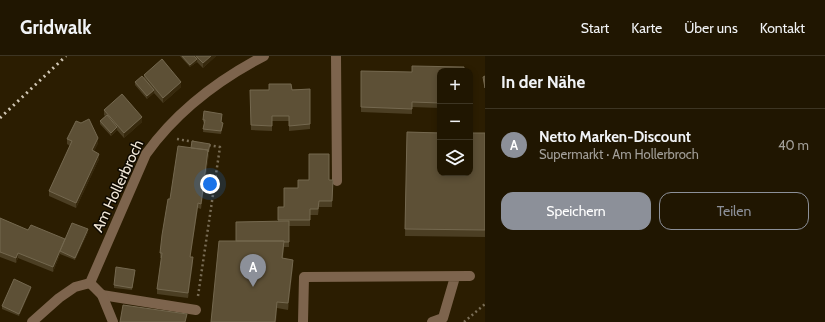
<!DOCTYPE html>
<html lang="de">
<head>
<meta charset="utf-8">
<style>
  body { margin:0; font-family:Cabin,sans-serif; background:#281f0b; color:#f1f3f6 }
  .controls { position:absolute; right:12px; top:12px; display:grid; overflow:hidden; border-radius:8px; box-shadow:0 2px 6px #0003 }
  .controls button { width:36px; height:36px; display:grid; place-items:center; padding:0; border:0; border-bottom:1px solid #3d3523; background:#201601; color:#f1f3f6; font:20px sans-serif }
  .you { position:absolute; left:210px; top:128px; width:14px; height:14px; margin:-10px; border:3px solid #fff; border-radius:50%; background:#1a73e8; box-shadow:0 0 0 6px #1a73e833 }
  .badge { display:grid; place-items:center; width:26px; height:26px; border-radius:50%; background:#8c9099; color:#fff; font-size:13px; font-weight:700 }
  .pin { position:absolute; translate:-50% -33px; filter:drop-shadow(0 1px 2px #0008) }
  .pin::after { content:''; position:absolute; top:21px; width:14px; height:12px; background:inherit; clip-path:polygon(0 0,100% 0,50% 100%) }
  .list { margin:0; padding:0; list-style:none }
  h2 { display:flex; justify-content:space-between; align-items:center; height:52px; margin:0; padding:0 16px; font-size:17px }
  h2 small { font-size:13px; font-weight:400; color:#a29f99 }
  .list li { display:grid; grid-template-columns:26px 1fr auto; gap:12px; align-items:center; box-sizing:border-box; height:72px; padding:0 16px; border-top:1px solid #3d3523 }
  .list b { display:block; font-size:15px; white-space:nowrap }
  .list p { margin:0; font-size:13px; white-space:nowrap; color:#a29f99 }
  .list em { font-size:13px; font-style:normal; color:#a29f99 }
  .actions { display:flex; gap:8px; padding:12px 16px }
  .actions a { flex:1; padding:9px 0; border:1px solid #8c9099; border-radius:12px; text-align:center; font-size:14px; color:#8c9099 }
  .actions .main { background:#8c9099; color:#fff }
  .icon { flex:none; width:22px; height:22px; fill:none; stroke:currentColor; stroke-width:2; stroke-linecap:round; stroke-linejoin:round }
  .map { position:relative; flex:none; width:485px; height:266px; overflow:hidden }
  header { display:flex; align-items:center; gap:24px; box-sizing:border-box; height:56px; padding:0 20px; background:#201601; border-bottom:1px solid #3d3523 }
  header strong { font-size:19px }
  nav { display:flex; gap:22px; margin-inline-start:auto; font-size:14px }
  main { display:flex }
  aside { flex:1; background:#201601 }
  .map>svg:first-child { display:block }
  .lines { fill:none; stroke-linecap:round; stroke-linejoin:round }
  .path { stroke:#796d56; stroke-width:2.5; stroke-dasharray:2 3; stroke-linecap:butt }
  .service { stroke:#7d644d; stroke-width:10 }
  .minor { stroke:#7d644d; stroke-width:10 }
  .rail { stroke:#d2c8b6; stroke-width:3; stroke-dasharray:2 4; stroke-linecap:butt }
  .wall { fill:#4b3e23 }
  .shaded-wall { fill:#37290d }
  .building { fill:#5d5036; stroke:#74684f }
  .labels { text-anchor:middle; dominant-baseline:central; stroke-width:3; stroke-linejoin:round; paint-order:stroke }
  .street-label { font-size:15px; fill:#f1e7d7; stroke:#0e0901 }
</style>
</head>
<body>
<header>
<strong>Gridwalk</strong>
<nav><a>Start</a><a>Karte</a><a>Über uns</a><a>Kontakt</a></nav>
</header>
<main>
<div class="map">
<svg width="485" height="266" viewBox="0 0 485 266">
  <rect width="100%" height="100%" fill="#2b1d01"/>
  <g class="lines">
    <path class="path" d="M177,83L194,86
      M198,240L220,91L207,89
      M464,266L485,248"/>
    <path class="service" d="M336,0L337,125
      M102,239L196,254
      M303,266L304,221L470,220
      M432,266L443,262L455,221"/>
    <path class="minor" d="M90,227L102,239L113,266
      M32,266L59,242L75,231L90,227L146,98C176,56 218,24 264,0"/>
    <path class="rail" d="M0,62L66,0"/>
  </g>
  <path class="wall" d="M180,0H216L203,12L197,6L190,11Z
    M361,15L412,16L440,15V52L412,51V58L361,56Z
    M144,19L181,31L163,47L154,37L147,43L135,29V26L144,22Z
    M310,33V73L289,75V65H272V75L251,74L250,34Z
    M104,54L142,66L124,82L117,74L111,80L100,68V65L105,60L104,59Z
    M222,61L221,66L223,69L221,78L203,76L204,67L203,66V64Z
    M407,76L485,77V181L405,180Z
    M67,83L98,87L94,95L99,103L76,152L49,140V135L70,90L67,88Z
    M210,90L201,153L198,152L190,201L193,206L188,242L157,238V233L162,202H160V197L170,143L191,92Z
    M329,124H333L332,151H319L318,159H310V170H289V191H284L283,202L293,210L288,254L277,252L276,266H211L236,185L278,165V151H284L298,132Z
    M0,162L28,174L65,185L88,176L75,204L60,198L53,216L18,202L16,207L0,201Z
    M135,216L132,234L114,232V229Z
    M31,233L19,260L2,253V250Z"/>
  <path class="shaded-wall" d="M211,0H216L203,12V7Z
    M197,3V6L190,11V9Z
    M181,26V31L163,47V42Z
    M154,34V37L147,43V40Z
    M142,61V66L124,82V77Z
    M117,71V74L111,80V77Z
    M98,82V87L92,99V94Z
    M210,88V90L201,153V148L208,94Z
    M99,98V103L76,152V147Z
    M198,147V152L190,206V201Z
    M88,173V176L75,204V202Z
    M65,183V188L60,195V198L53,216V211Z
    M18,197V202L16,207V202Z
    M193,201V206L188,242V237Z
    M293,204V210L288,254V247Z
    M31,231V233L19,260V258Z
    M277,246L276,266H275Z"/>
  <path class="building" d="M182,0H194L197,3L190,9Z
    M196,0H211L203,7Z
    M162,3L181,26L163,42L144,19Z
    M412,10L464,11V15H440V47L412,46V53L361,51V15L412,16Z
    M142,20L154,34L147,40L135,26Z
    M485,20V32L483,21Z
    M269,28H291L292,34L310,33V68L289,70V60H272V70L251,69L250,34H269Z
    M122,38L142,61L124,77L104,54Z
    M204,55L222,58L221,66L223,67L221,75L203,73L205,64H203Z
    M107,59L117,71L111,77L100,65Z
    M89,63L98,82L92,94L99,98L76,147L49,135L72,85L67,83L76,65L81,67Z
    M407,76L440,77V117H470V77H485V174L405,173Z
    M192,85L210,88L208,96V94L191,92Z
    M178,90L208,94L201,148L198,147L190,201H193L188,237L157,233L162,197H160L162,179L168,143H170Z
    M309,98H329V124H333L332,145H319L318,153H310V164H278V151H284V132H298V124H309Z
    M0,162L28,174L31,169L65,183L53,211L18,197L16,202L0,196Z
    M289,165V186H284V185H236V166Z
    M72,167L88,173L75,202L60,195Z
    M219,185H284L282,202L293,204L288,247L277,246L275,266H211Z
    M116,211L135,214L132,232L114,229Z
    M14,223L31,231L19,258L2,250Z
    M123,249L187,258L185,266H120Z"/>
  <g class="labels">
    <g class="street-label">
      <text transform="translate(118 130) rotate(-65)">Am Hollerbroch</text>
    </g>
  </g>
</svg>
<div class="controls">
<button>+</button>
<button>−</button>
<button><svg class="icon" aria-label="layers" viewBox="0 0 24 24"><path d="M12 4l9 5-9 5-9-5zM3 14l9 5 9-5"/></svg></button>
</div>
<div class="you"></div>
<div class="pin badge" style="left:253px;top:231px">A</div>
</div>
<aside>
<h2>In der Nähe<small></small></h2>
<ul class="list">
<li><span class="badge">A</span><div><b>Netto Marken-Discount</b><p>Supermarkt · Am Hollerbroch</p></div><em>40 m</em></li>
</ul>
<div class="actions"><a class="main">Speichern</a><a>Teilen</a></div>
</aside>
</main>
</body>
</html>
